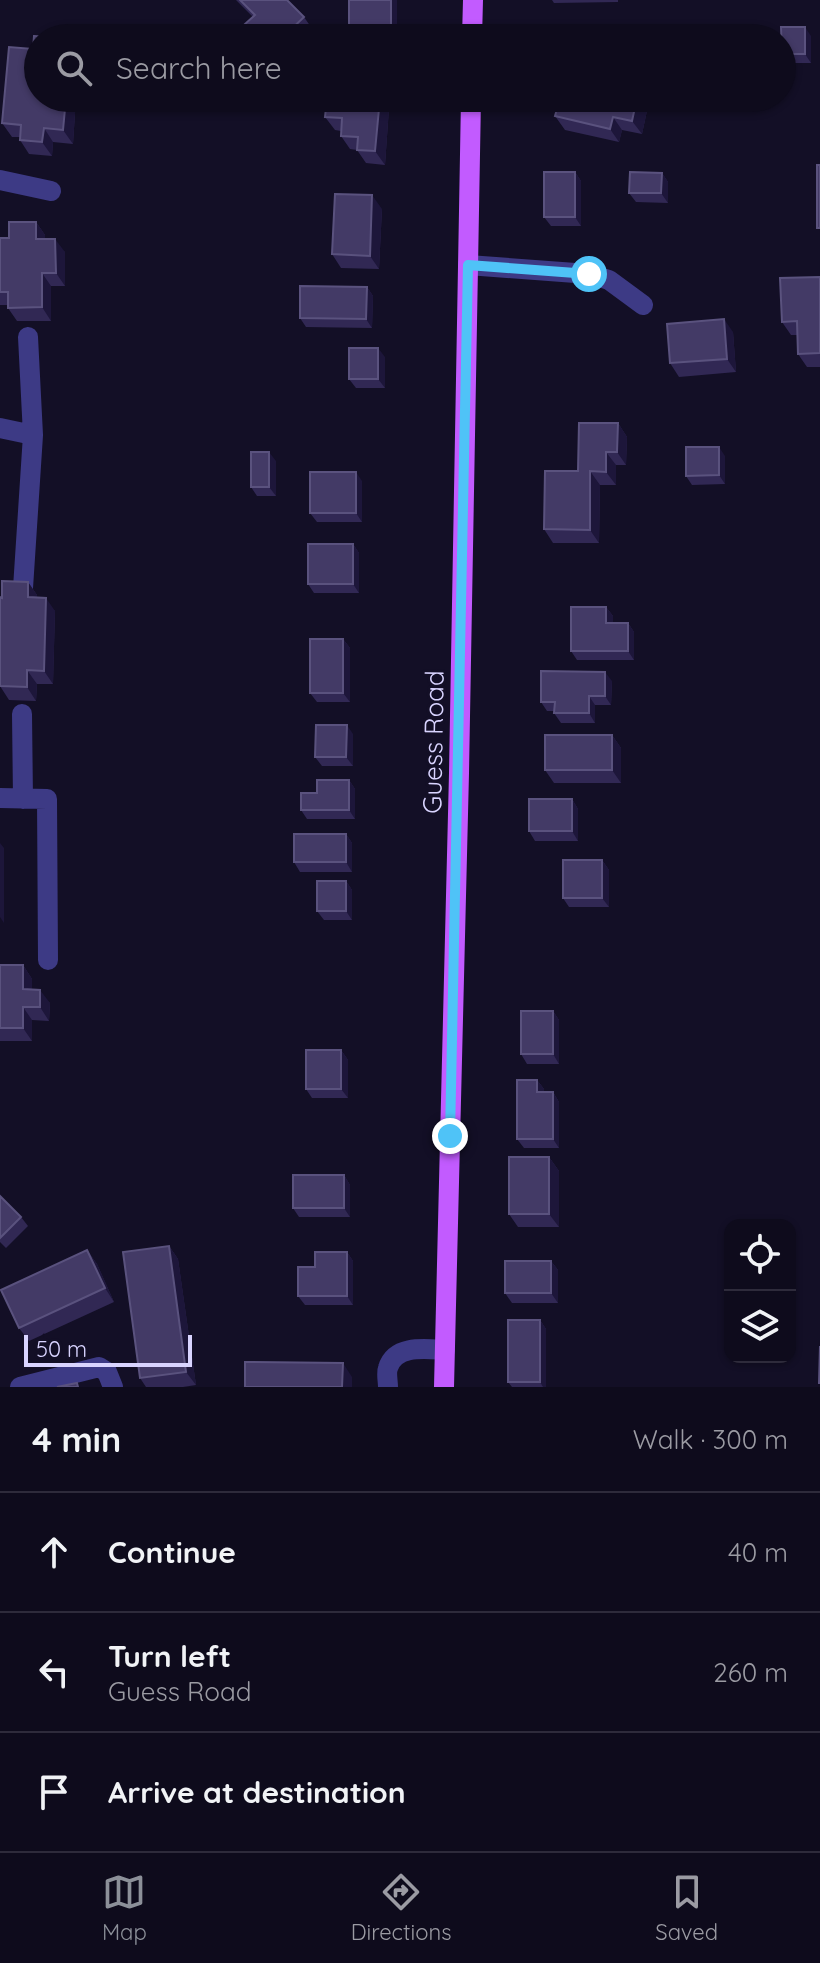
<!DOCTYPE html>
<html lang="en">
<head>
<meta charset="utf-8">
<style>
  body { margin:0; font-family:Quicksand,sans-serif; background:#171425; color:#f1f3f6 }
  .controls { position:absolute; right:24px; bottom:24px; display:grid; overflow:hidden; border-radius:16px; box-shadow:0 2px 6px #0004 }
  .controls button { width:72px; height:72px; display:grid; place-items:center; padding:0; border:0; border-bottom:2px solid #2e2b3b; background:#0e0b1c; color:#f1f3f6; font:40px sans-serif }
  .scale { position:absolute; left:24px; bottom:20px; width:168px; box-sizing:border-box; padding-left:8px; border:4px solid #d9d4ff; border-top:0; font-size:22px; line-height:28px; white-space:nowrap; color:#d9d4ff; -webkit-text-stroke:6px #130f26; paint-order:stroke }
  .stop { position:absolute; width:24px; height:24px; margin:-18px; border:6px solid #4fc3f7; border-radius:50%; background:#fff }
  .stop.end { background:#4fc3f7; border-color:#fff; box-shadow:0 2px 8px #0008 }
  .list { margin:0; padding:0; list-style:none }
  h2 { display:flex; justify-content:space-between; align-items:center; height:104px; margin:0; padding:0 32px; font-size:34px }
  h2 small { font-size:26px; font-weight:400; color:#9b9ba3 }
  .list li { display:grid; grid-template-columns:52px 1fr auto; gap:24px; align-items:center; box-sizing:border-box; height:120px; padding:0 32px; border-top:2px solid #2e2b3b }
  .list b { display:block; font-size:30px; white-space:nowrap }
  .list p { margin:0; font-size:26px; white-space:nowrap; color:#9b9ba3 }
  .list em { font-size:26px; font-style:normal; color:#9b9ba3 }
  .icon { flex:none; width:44px; height:44px; fill:none; stroke:currentColor; stroke-width:2; stroke-linecap:round; stroke-linejoin:round }
  .map { position:relative; flex:none; width:820px; height:1387px; overflow:hidden }
  .search { position:absolute; background:#0e0b1c; box-shadow:0 2px 6px #0004; left:24px; right:24px; top:24px; height:88px; display:flex; align-items:center; gap:20px; box-sizing:border-box; padding:0 28px; border-radius:44px; color:#9b9ba3; font-size:30px }
  .sheet { height:464px; background:#0e0b1c }
  nav { display:flex; justify-content:space-around; align-items:center; box-sizing:border-box; height:112px; border-top:2px solid #2e2b3b; background:#0e0b1c; font-size:22px; color:#9b9ba3 }
  nav a { display:grid; justify-items:center; gap:4px }
  nav .on { color:#8c9099 }
  .map>svg:first-child { display:block }
  .lines { fill:none; stroke-linecap:round; stroke-linejoin:round }
  .minor { stroke:#3d3a85; stroke-width:20 }
  .major { stroke:#c25bff; stroke-width:20 }
  .wall { fill:#312854 }
  .shaded-wall { fill:#1d163a }
  .building { fill:#433a66; stroke:#5a527e; stroke-width:2 }
  .route { stroke:#4fc3f7; stroke-width:10 }
  .labels { text-anchor:middle; dominant-baseline:central; stroke-width:6; stroke-linejoin:round; paint-order:stroke }
  .street-label { font-size:26px; fill:#d9d4ff; stroke:#130f26 }
</style>
</head>
<body>
<div class="map">
<svg width="820" height="1387" viewBox="0 0 820 1387">
  <rect width="100%" height="100%" fill="#130f26"/>
  <g class="lines">
    <path class="minor" d="M0,180L51,191
      M468,265L589,274L609,280L643,305
      M0,428L33,435
      M23,588L33,435L28,337
      M22,714L23,799
      M0,798L47,799L48,960
      M20,1387L99,1367L107,1372L113,1387
      M388,1387C388,1381 386,1373 388,1368C395,1344 427,1349 445,1350"/>
    <path class="major" d="M472,38L473,0
      M444,1387L459,773L471,98"/>
  </g>
  <path class="wall" d="M236,0H287L304,17L313,30L305,38H255L245,24L253,17Z
    M349,0H397V38H354L349,31Z
    M552,0H618V2L554,3Z
    M811,36V63H787L782,56V38Z
    M76,98L73,144L53,142L52,156L29,154L20,140V137H12L2,123Z
    M327,98H383L389,108L385,165L366,163L357,150L350,149L341,136V131L335,130L325,117Z
    M648,106L642,134L622,130L619,142L565,130L555,116Z
    M575,172L581,181V226H551L544,217Z
    M662,173L668,182V203L636,202L629,193Z
    M382,209L379,269L341,268L332,254Z
    M36,222L45,235V239L65,252V286H51V321H17L8,308V305H0V238H9Z
    M820,277V367H807L798,354L797,335H791L782,322Z
    M367,287L373,296L372,328L306,327L300,318Z
    M733,332L736,372L679,377L670,363Z
    M385,357V388H356L349,379Z
    M618,423L627,437L626,465H616V485H600L599,543H553L544,529L578,471Z
    M725,456V484L692,485L686,476Z
    M276,461V496H257L251,487Z
    M362,481V522H317L310,513Z
    M353,544L359,553V593H314L308,584Z
    M28,582L37,595V598L55,611L53,684H37L36,701L9,700L0,686Z
    M606,607L613,616V623H628L634,632V660H577L571,651Z
    M343,639L350,648V702H317L310,693Z
    M612,681L611,705H595V723H561L554,713V711H547L541,702Z
    M353,734V766H322L315,757Z
    M612,735L621,748V783H554L545,770Z
    M349,780L355,789V819H307L301,810L317,793Z
    M572,799L578,809V841H535L529,831Z
    M346,834L352,843V872H300L294,862Z
    M602,860L609,870V907H569L563,898Z
    M346,881L352,890V920H324L317,911Z
    M0,965H23L32,979V989L50,1003L49,1021L32,1020V1041H0Z
    M553,1011L559,1020V1064H527L521,1054Z
    M341,1050L348,1060V1098H312L306,1089Z
    M537,1080L544,1089V1092H553L559,1102V1148H524L517,1139Z
    M549,1157L559,1171V1227H518L509,1214Z
    M344,1175L350,1185V1217H299L293,1208Z
    M0,1196L21,1217L28,1226L6,1248L0,1242Z
    M169,1246L178,1259L196,1385L183,1387H146L140,1378Z
    M87,1250L97,1264L114,1302L29,1341L19,1328Z
    M347,1252L353,1261V1305H305L298,1296Z
    M551,1261L558,1270V1303H512L505,1293Z
    M540,1320L546,1329V1387H512L508,1382Z"/>
  <path class="shaded-wall" d="M391,0H397V38L391,31Z
    M805,27L811,36V63L805,54Z
    M66,98H76L73,144L63,130Z
    M380,98H383L389,108L385,165L375,151Z
    M637,98H642L648,106L642,134L632,121Z
    M613,117L622,130L619,142L610,129Z
    M44,128L53,142L52,156L42,142Z
    M575,172L581,181V226L575,217Z
    M662,173L668,182V203L661,193Z
    M372,195L382,209L379,269L370,256Z
    M36,222L45,235V252L36,239Z
    M55,239L65,252V286L56,273Z
    M42,273L51,286V321L42,307Z
    M367,287L373,296L372,328L366,319Z
    M724,319L733,332L736,372L727,359Z
    M378,348L385,357V388L378,379Z
    M618,423L627,437L626,465L617,452Z
    M719,447L725,456V484L719,475Z
    M269,452L276,461V496L269,487Z
    M606,452L616,465V485L606,472Z
    M590,471L600,485L599,543L590,530Z
    M356,472L362,481V522L356,513Z
    M353,544L359,553V593L353,584Z
    M28,582L37,595V611L28,597Z
    M46,598L55,611L53,684L44,671Z
    M606,607L613,616V632L606,623Z
    M628,623L634,632V660L628,651Z
    M343,639L350,648V702L343,693Z
    M27,670L37,684L36,701L27,687Z
    M605,672L612,681L611,705L605,696Z
    M589,696L595,705V723L589,713Z
    M347,725L353,734V766L346,757Z
    M612,735L621,748V783L612,770Z
    M349,780L355,789V819L349,810Z
    M572,799L578,809V841L572,831Z
    M346,834L352,843V872L346,862Z
    M0,843L4,848V923L0,917Z
    M602,860L609,870V907L602,898Z
    M346,881L352,890V920L346,911Z
    M23,965L32,979V1003L23,989Z
    M40,990L50,1003L49,1021L40,1007Z
    M23,1007L32,1020V1041L23,1028Z
    M553,1011L559,1020V1064L553,1054Z
    M341,1050L348,1060V1098L341,1089Z
    M537,1080L544,1089V1102L537,1092Z
    M553,1092L559,1102V1148L553,1139Z
    M549,1157L559,1171V1227L549,1214Z
    M344,1175L350,1185V1217L344,1208Z
    M169,1246L178,1259L196,1385L186,1372Z
    M87,1250L97,1264L114,1302L105,1288Z
    M347,1252L353,1261V1305L347,1296Z
    M551,1261L558,1270V1303L551,1293Z
    M540,1320L546,1329V1387H543L540,1382Z
    M343,1363L352,1377V1387H342Z"/>
  <path class="building" d="M240,0H287L304,17L282,38H259L245,24L255,15Z
    M349,0H391V31H349Z
    M781,27H805V54H782Z
    M34,36L62,38H38V98H66L63,130L44,128L42,142L20,140L21,125L2,123L9,47L33,49Z
    M327,98H380L375,151L357,150L358,137L341,136L342,118L325,117Z
    M560,98H637L632,121L613,117L610,129L555,116Z
    M817,165H820V228H817Z
    M544,172H575V217H544Z
    M630,172L662,173L661,193H629Z
    M335,194L372,195L370,256L332,254Z
    M9,222H36V239H55L56,273H42V307L8,308V292H0V238H9Z
    M820,277V353L798,354L797,321L782,322L780,278Z
    M300,286L367,287L366,319L300,318Z
    M724,319L727,359L670,363L667,324Z
    M349,348H378V379H349Z
    M579,423H618L617,452H606V472L590,471V530L544,529L545,471H578Z
    M686,447H719V475L686,476Z
    M251,452H269V487H251Z
    M310,472H356V513H310Z
    M308,544H353V584H308Z
    M2,581L28,582V597L46,598L44,671L27,670V687L0,686V597L2,598Z
    M571,607H606V623H628V651H571Z
    M310,639H343V693H310Z
    M541,671L605,672V696H589V713H554L555,702H541Z
    M316,725H347L346,757H315Z
    M545,735H612V770H545Z
    M317,780H349V810H301V793H317Z
    M529,799H572V831H529Z
    M294,834H346V862H294Z
    M563,860H602V898H563Z
    M317,881H346V911H317Z
    M0,965H23V989L40,990V1007H23V1028H0Z
    M521,1011H553V1054H521Z
    M306,1050H341V1089H306Z
    M517,1080H537V1092H553V1139H517Z
    M509,1157H549V1214H509Z
    M293,1175H344V1208H293Z
    M0,1196L21,1217L0,1238Z
    M169,1246L186,1372L140,1378L123,1252Z
    M87,1250L105,1288L19,1328L1,1290Z
    M315,1252H347V1296H298V1267H315Z
    M505,1261H551V1293H505Z
    M508,1320H540V1382H508Z
    M820,1346V1383H819Z
    M245,1362L343,1363L342,1387H245Z
    M77,1383L78,1387H57Z"/>
  <g class="lines">
    <path class="route" d="M450,1136L468,265L589,274"/>
  </g>
  <g class="labels">
    <g class="street-label">
      <text transform="translate(433 742) rotate(-89)">Guess Road</text>
    </g>
  </g>
</svg>
<div class="controls">
<button><svg class="icon" aria-label="locate" viewBox="0 0 24 24"><circle cx="12" cy="12" r="6"/><path d="M12 2v4M12 18v4M2 12h4M18 12h4"/></svg></button>
<button><svg class="icon" aria-label="layers" viewBox="0 0 24 24"><path d="M12 4l9 5-9 5-9-5zM3 14l9 5 9-5"/></svg></button>
</div>
<div class="scale">50 m</div>
<div class="stop" style="left:589px;top:274px"></div>
<div class="stop end" style="left:450px;top:1136px"></div>
<div class="search"><svg class="icon" aria-label="search" viewBox="0 0 24 24"><circle cx="10" cy="10" r="6"/><path d="M15 15l6 6"/></svg>Search here</div>
</div>
<section class="sheet">
<h2>4 min<small>Walk · 300 m</small></h2>
<ul class="list">
<li><svg class="icon" aria-label="ahead" viewBox="0 0 24 24"><path d="M12 20V5M6 11l6-6 6 6"/></svg><div><b>Continue</b></div><em>40 m</em></li>
<li><svg class="icon" aria-label="left" viewBox="0 0 24 24"><path d="M17 20v-9H6M10 6l-5 5 5 5"/></svg><div><b>Turn left</b><p>Guess Road</p></div><em>260 m</em></li>
<li><svg class="icon" aria-label="arrive" viewBox="0 0 24 24"><path d="M6 21V4h12l-3 4 3 4H6"/></svg><div><b>Arrive at destination</b></div></li>
</ul>
</section>
<nav>
<a class="on"><svg class="icon" aria-label="map" viewBox="0 0 24 24"><path d="M3 6l6-2 6 2 6-2v14l-6 2-6-2-6 2zM9 4v14M15 6v14"/></svg>Map</a>
<a><svg class="icon" aria-label="directions" viewBox="0 0 24 24"><path d="M12 3l9 9-9 9-9-9zM9 14v-3h6M13 9l2 2-2 2"/></svg>Directions</a>
<a><svg class="icon" aria-label="saved" viewBox="0 0 24 24"><path d="M7 4h10v16l-5-4-5 4z"/></svg>Saved</a>
</nav>
</body>
</html>
